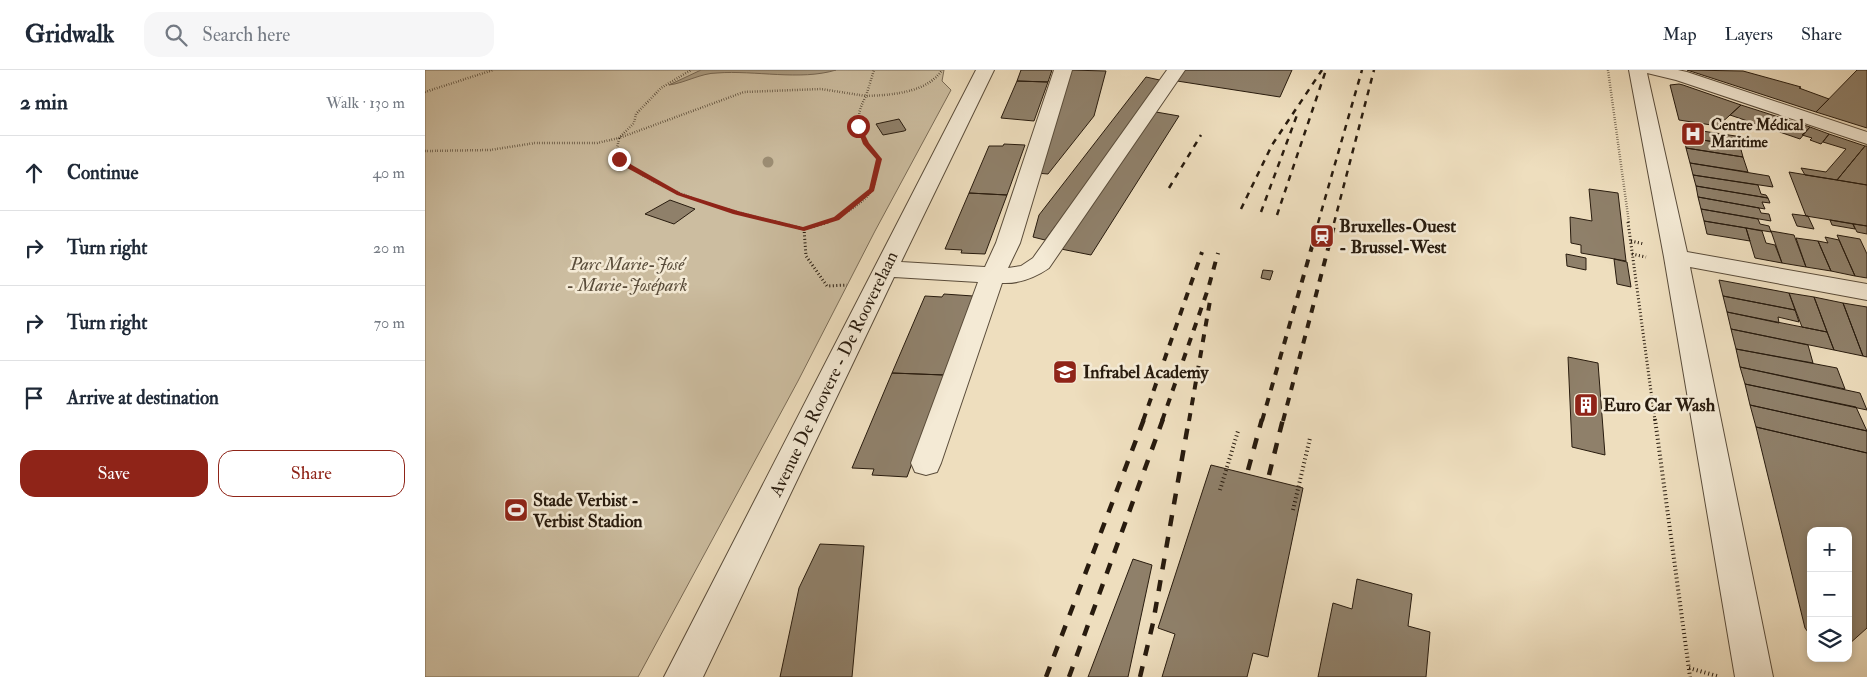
<!DOCTYPE html>
<html lang="en">
<head>
<meta charset="utf-8">
<style>
  body { margin:0; font-family:"IM FELL Double Pica",serif; background:#f6f6f7; color:#1f2937 }
  .controls { position:absolute; right:15px; bottom:15px; display:grid; overflow:hidden; border-radius:10px; box-shadow:0 2px 8px #0003 }
  .controls button { width:45px; height:45px; display:grid; place-items:center; padding:0; border:0; border-bottom:1px solid #e0e1e3; background:#fff; color:#1f2937; font:25px sans-serif }
  .stop { position:absolute; width:15px; height:15px; margin:-11px; border:4px solid #8f2418; border-radius:50%; background:#fff }
  .stop.end { background:#8f2418; border-color:#fff; box-shadow:0 1px 5px #0008 }
  .list { margin:0; padding:0; list-style:none }
  h2 { display:flex; justify-content:space-between; align-items:center; height:65px; margin:0; padding:0 20px; font-size:21px }
  h2 small { font-size:16px; font-weight:400; color:#747a83 }
  .list li { display:grid; grid-template-columns:32px 1fr auto; gap:15px; align-items:center; box-sizing:border-box; height:75px; padding:0 20px; border-top:1px solid #e0e1e3 }
  .list b { display:block; font-size:19px; white-space:nowrap }
  .list em { font-size:16px; font-style:normal; color:#747a83 }
  .actions { display:flex; gap:10px; padding:15px 20px }
  .actions a { flex:1; padding:11px 0; border:1px solid #8f2418; border-radius:15px; text-align:center; font-size:18px; color:#8f2418 }
  .actions .main { background:#8f2418; color:#fff }
  .icon { flex:none; width:28px; height:28px; fill:none; stroke:currentColor; stroke-width:2; stroke-linecap:round; stroke-linejoin:round }
  .map { position:relative; flex:none; width:1442px; height:607px; overflow:hidden }
  header { display:flex; align-items:center; gap:30px; box-sizing:border-box; height:70px; padding:0 25px; background:#fff; border-bottom:1px solid #e0e1e3 }
  header strong { font-size:24px }
  nav { display:flex; gap:28px; margin-inline-start:auto; font-size:18px }
  .search { width:350px; height:45px; background:#f6f6f7; display:flex; align-items:center; gap:12px; box-sizing:border-box; padding:0 18px; border-radius:15px; color:#747a83; font-size:19px }
  main { display:flex }
  aside { flex:1; background:#fff }
  .map>svg:first-child { display:block }
  .green { fill:#ccbda0; stroke:#7a6c57 }
  .water { fill:#ab9c82; stroke:#776854 }
  .building { fill:#8f806a; stroke:#281b0e }
  .lines { fill:none; stroke-linecap:round; stroke-linejoin:round }
  .minor-casing { stroke:#5a4c3a; stroke-width:2 }
  .path-far2 { stroke:#281b0e; stroke-width:2.5; stroke-dasharray:0.5 2; stroke-linecap:butt }
  .path-far1 { stroke:#281b0e; stroke-width:3; stroke-dasharray:1 2.5; stroke-linecap:butt }
  .path { stroke:#281b0e; stroke-width:4; stroke-dasharray:1 3; stroke-linecap:butt }
  .minor { fill:#f4ead5; fill-rule:evenodd }
  .rail-far2 { stroke:#281b0e; stroke-width:2.5; stroke-dasharray:6 6; stroke-linecap:butt }
  .rail-far1 { stroke:#281b0e; stroke-width:4; stroke-dasharray:8 8; stroke-linecap:butt }
  .rail { stroke:#281b0e; stroke-width:4.5; stroke-dasharray:11 11; stroke-linecap:butt }
  .tree { fill:#9c8e75 }
  .route { fill:#8f2418 }
  .labels { text-anchor:middle; dominant-baseline:central; stroke-width:5; stroke-linejoin:round; paint-order:stroke }
  .far-poi-label { font-size:15px; font-weight:bold; fill:#281b0e; stroke:#f4ead5; text-anchor:start }
  .poi-label { font-size:18px; font-weight:bold; fill:#281b0e; stroke:#f4ead5; text-anchor:start }
  .park-label { font-size:18px; font-style:italic; fill:#594c3a; stroke:#f4ead5 }
  .street-label { font-size:18px; fill:#281b0e; stroke:#f4ead5 }
</style>
</head>
<body>
<header>
<strong>Gridwalk</strong>
<div class="search"><svg class="icon" aria-label="search" viewBox="0 0 24 24"><circle cx="10" cy="10" r="6"/><path d="M15 15l6 6"/></svg>Search here</div>
<nav><a>Map</a><a>Layers</a><a>Share</a></nav>
</header>
<main>
<aside>
<h2>2 min<small>Walk · 130 m</small></h2>
<ul class="list">
<li><svg class="icon" aria-label="ahead" viewBox="0 0 24 24"><path d="M12 20V5M6 11l6-6 6 6"/></svg><div><b>Continue</b></div><em>40 m</em></li>
<li><svg class="icon" aria-label="right" viewBox="0 0 24 24"><path d="M7 20v-9h11M14 6l5 5-5 5"/></svg><div><b>Turn right</b></div><em>20 m</em></li>
<li><svg class="icon" aria-label="right" viewBox="0 0 24 24"><path d="M7 20v-9h11M14 6l5 5-5 5"/></svg><div><b>Turn right</b></div><em>70 m</em></li>
<li><svg class="icon" aria-label="arrive" viewBox="0 0 24 24"><path d="M6 21V4h12l-3 4 3 4H6"/></svg><div><b>Arrive at destination</b></div></li>
</ul>
<div class="actions"><a class="main">Save</a><a>Share</a></div>
</aside>
<div class="map">
<svg width="1442" height="607" viewBox="0 0 1442 607">
  <rect width="100%" height="100%" fill="#eedebe"/>
  <filter id="stains"><feTurbulence type="fractalNoise" baseFrequency=".004" numOctaves="4"/><feColorMatrix values="0 0 0 0 .2 0 0 0 0 .09 0 0 0 0 .02 0 0 0 .5 -.17"/></filter>
  <radialGradient id="worn" r=".72"><stop offset=".6" stop-color="#630" stop-opacity="0"/><stop offset="1" stop-color="#630" stop-opacity=".3"/></radialGradient>
  <path class="green" d="M0,0H519L517,11L526,20L450,161L373,311L213,607H0Z"/>
  <path class="water" d="M276,0H411C375,11 330,0 292,3C276,3 260,13 244,15Z"/>
  <path class="building" d="M596,0H627L623,12L592,11Z
    M645,0L681,1L669,46L623,104L611,103Z
    M760,0H867L855,27L752,11Z
    M1262,0L1318,1L1376,17L1374,18L1404,29L1391,42Z
    M1432,0H1442V58L1391,42Z
    M721,7L739,11L620,170L608,167L614,145Z
    M592,11L623,12L609,51L576,48Z
    M1254,14L1258,15L1316,35L1293,56L1254,50L1245,15Z
    M1316,35L1385,57L1375,69L1305,45Z
    M731,42L754,46L666,185L636,179Z
    M474,49L481,60L479,61L458,65L451,54Z
    M1385,57L1404,64L1396,74L1385,70L1387,68L1377,65Z
    M1257,58L1324,68L1327,78L1259,67Z
    M1404,64L1440,76L1412,110L1380,105L1376,98L1401,102L1421,79L1398,72Z
    M1259,67L1315,76L1318,87L1261,78Z
    M579,74L600,75L582,125L544,123L564,76H578Z
    M1440,76H1442V115L1412,110Z
    M1261,78L1318,87L1323,102L1265,93Z
    M1265,93L1344,106L1348,117L1268,105Z
    M1364,102L1442,115V156L1381,146Z
    M1268,105L1333,115L1336,124L1341,125L1343,128L1271,116Z
    M1271,116L1343,128L1345,133L1337,132L1340,139L1273,127Z
    M1164,119L1193,123L1201,191L1156,183V175L1146,173L1145,147L1167,151Z
    M544,123L582,125L560,184L536,183L537,180L520,179Z
    M1273,127L1334,138L1336,143L1344,144L1346,151L1276,139Z
    M245,130L270,139L249,154L220,144Z
    M1276,139L1333,149L1335,154L1344,156L1346,162L1279,151Z
    M1367,144L1383,146L1389,159L1372,156Z
    M1405,150L1428,154L1430,159L1407,155Z
    M1279,151L1321,158L1325,171L1282,164Z
    M1428,154L1442,156V164L1432,162Z
    M1321,158L1337,161L1341,173L1350,175L1357,193L1330,188Z
    M1346,161L1369,165L1381,197L1357,193Z
    M1412,165L1435,169L1442,184V208L1430,206Z
    M1400,167L1414,170L1430,206L1406,201L1393,171L1403,173Z
    M1371,168L1393,171L1406,201L1381,197Z
    M1141,184L1161,188V200L1142,196Z
    M1189,189L1202,192L1206,217L1192,214Z
    M838,200L848,201L845,210L836,208Z
    M1294,210L1364,223L1370,240L1298,226Z
    M1364,223L1389,227L1402,262L1377,257Z
    M519,224L548,226L519,305L467,303L500,226L517,227Z
    M1298,226L1370,240L1374,252L1353,247L1354,253L1302,242Z
    M1389,227L1418,233L1438,286L1409,280Z
    M1418,233L1442,237V287L1438,286Z
    M1302,242L1402,262L1409,280L1306,259Z
    M1306,259L1383,275L1388,293L1311,279Z
    M1311,279L1412,298L1420,319L1315,297Z
    M1143,287L1173,293L1180,385L1147,377Z
    M1315,297L1435,323L1442,340L1320,314Z
    M467,303L519,305L482,407L447,405L449,399L427,398Z
    M1320,314L1431,337L1442,361L1325,335Z
    M1325,335L1442,361V383L1331,357Z
    M1331,357L1442,383V558L1423,575V461H1386V566L1380,558Z
    M786,395L878,418L844,581L843,587L828,583L822,607H737L750,564L733,558Z
    M395,474L439,476L427,607H355L374,518Z
    M708,489L727,495L703,607H663Z
    M932,509L987,524L983,556L1005,562L1001,607H893L908,533L927,539Z"/>
  <g class="lines">
    <defs>
      <path id="minor" d="M551,0H569L476,192L560,197L571,173L629,0H647L595,173L583,198L596,196L608,188L742,0H760L624,198C611,207 594,214 577,213L516,393L512,402L501,405L490,402L486,393L553,212L469,207L278,607H239Z
        M1204,0H1253L1262,2L1442,62V74L1251,10L1222,3L1262,182L1442,214V230L1265,197L1348,607H1310L1239,187Z"/>
    </defs>
    <use href="#minor" class="minor-casing"/>
    <path class="path-far2" d="M1183,0L1204,153
      M0,22L68,0
      M0,81L65,80L110,73H172L194,68L209,53L211,44L236,18L266,0
      M355,153C299,139 240,125 194,89L192,79L194,68L319,22L396,19L441,26L449,0
      M399,153C412,149 440,133 447,120C451,112 452,98 454,89C435,68 426,53 441,26C466,25 502,23 517,0"/>
    <path class="path-far1" d="M350,152L379,159
      M403,152L379,159L381,186L402,216L422,215
      M1203,152L1230,351
      M1206,171L1219,174
      M1207,184L1221,187"/>
    <path class="path" d="M1230,349L1265,607
      M795,420L813,361
      M868,440L885,368
      M1264,598L1292,606"/>
    <use href="#minor" class="minor"/>
    <path class="rail-far2" d="M744,118L776,65
      M816,139L847,75L897,0
      M836,142L872,45
      M852,145L901,0
      M893,153L937,0
      M909,153L949,0"/>
    <path class="rail-far1" d="M718,351L777,182
      M737,351L783,219L793,183
      M764,351L786,225
      M837,351L894,152
      M858,351L910,152"/>
    <path class="rail" d="M823,400L837,349
      M844,405L858,349
      M621,607L719,349
      M644,607L738,349
      M715,607L728,553L764,349"/>
  </g>
  <circle class="tree" cx="343" cy="92" r="5.5"/>
  <path class="route" d="M431,55H435L444,73L457,89L449,121L414,150L379,161L308,144L252,125L202,98L192,89L197,88L207,95L256,123L313,141L378,157L409,147L444,119L451,89L438,74Z"/>
  <defs>
    <symbol id="hospital-square" viewBox="-11 -11 22 22"><rect x="-9" y="-9" width="18" height="18" rx="4" fill="#8f2418" stroke="#f4ead5"/><path d="M-5-5h3v3.5h4V-5h3V5h-3V1.5h-4V5h-3Z" fill="#fff"/></symbol>
    <symbol id="station-square" viewBox="-11 -11 22 22"><rect x="-9" y="-9" width="18" height="18" rx="4" fill="#8f2418" stroke="#f4ead5"/><path d="M-3-6H3Q5-6 5-4V2Q5 4 3 4L4.5 6H3L1.5 4h-3L-3 6H-4.5L-3 4Q-5 4-5 2V-4Q-5-6-3-6ZM-3.5-4v3h7v-3ZM-3.5 1v1.5H-2V1ZM2 1v1.5H3.5V1Z" fill="#fff"/></symbol>
    <symbol id="university-square" viewBox="-11 -11 22 22"><rect x="-9" y="-9" width="18" height="18" rx="4" fill="#8f2418" stroke="#f4ead5"/><path d="M0-5L7-2L0 1L-7-2ZM-4 1L0 2.5L4 1V4Q0 6-4 4Z" fill="#fff"/></symbol>
    <symbol id="building-square" viewBox="-11 -11 22 22"><rect x="-9" y="-9" width="18" height="18" rx="4" fill="#8f2418" stroke="#f4ead5"/><path d="M-4-6H4V6H1V3H-1V6H-4ZM-2.5-4.3h1.7v1.8h-1.7ZM.8-4.3h1.7v1.8H.8ZM-2.5-1h1.7V.8h-1.7ZM.8-1h1.7V.8H.8Z" fill="#fff"/></symbol>
    <symbol id="stadium-square" viewBox="-11 -11 22 22"><rect x="-9" y="-9" width="18" height="18" rx="4" fill="#8f2418" stroke="#f4ead5"/><path d="M0-5a6.5 5 0 1 0 0 10a6.5 5 0 1 0 0-10ZM-3.5-1.8h7v3.6h-7Z" fill="#fff"/></symbol>
  </defs>
  <g fill-rule="evenodd">
    <use href="#hospital-square" x="1254" y="50" width="28" height="28"/>
    <use href="#station-square" x="883" y="152" width="28" height="28"/>
    <use href="#university-square" x="626" y="288" width="28" height="28"/>
    <use href="#building-square" x="1147" y="321" width="28" height="28"/>
    <use href="#stadium-square" x="77" y="426" width="28" height="28"/>
  </g>
  <g class="labels">
    <g class="far-poi-label">
      <text x="1286" y="55">Centre Médical<tspan x="1286" dy="17">Maritime</tspan></text>
    </g>
    <g class="poi-label">
      <text x="914" y="156">Bruxelles-Ouest<tspan x="914" dy="21">- Brussel-West</tspan></text>
      <text x="658" y="302">Infrabel Academy</text>
      <text x="1178" y="335">Euro Car Wash</text>
      <text x="108" y="430">Stade Verbist -<tspan x="108" dy="21">Verbist Stadion</tspan></text>
    </g>
    <g class="park-label">
      <text x="202" y="194">Parc Marie-José<tspan x="202" dy="21">- Marie-Josépark</tspan></text>
    </g>
    <g class="street-label">
      <text transform="translate(409 304) rotate(-64)">Avenue De Roovere - De Rooverelaan</text>
    </g>
  </g>
  <rect width="100%" height="100%" filter="url(#stains)"/>
  <rect width="100%" height="100%" fill="url(#worn)"/>
</svg>
<div class="controls">
<button>+</button>
<button>−</button>
<button><svg class="icon" aria-label="layers" viewBox="0 0 24 24"><path d="M12 4l9 5-9 5-9-5zM3 14l9 5 9-5"/></svg></button>
</div>
<div class="stop" style="left:433px;top:56px"></div>
<div class="stop end" style="left:194px;top:89px"></div>
</div>
</main>
</body>
</html>
